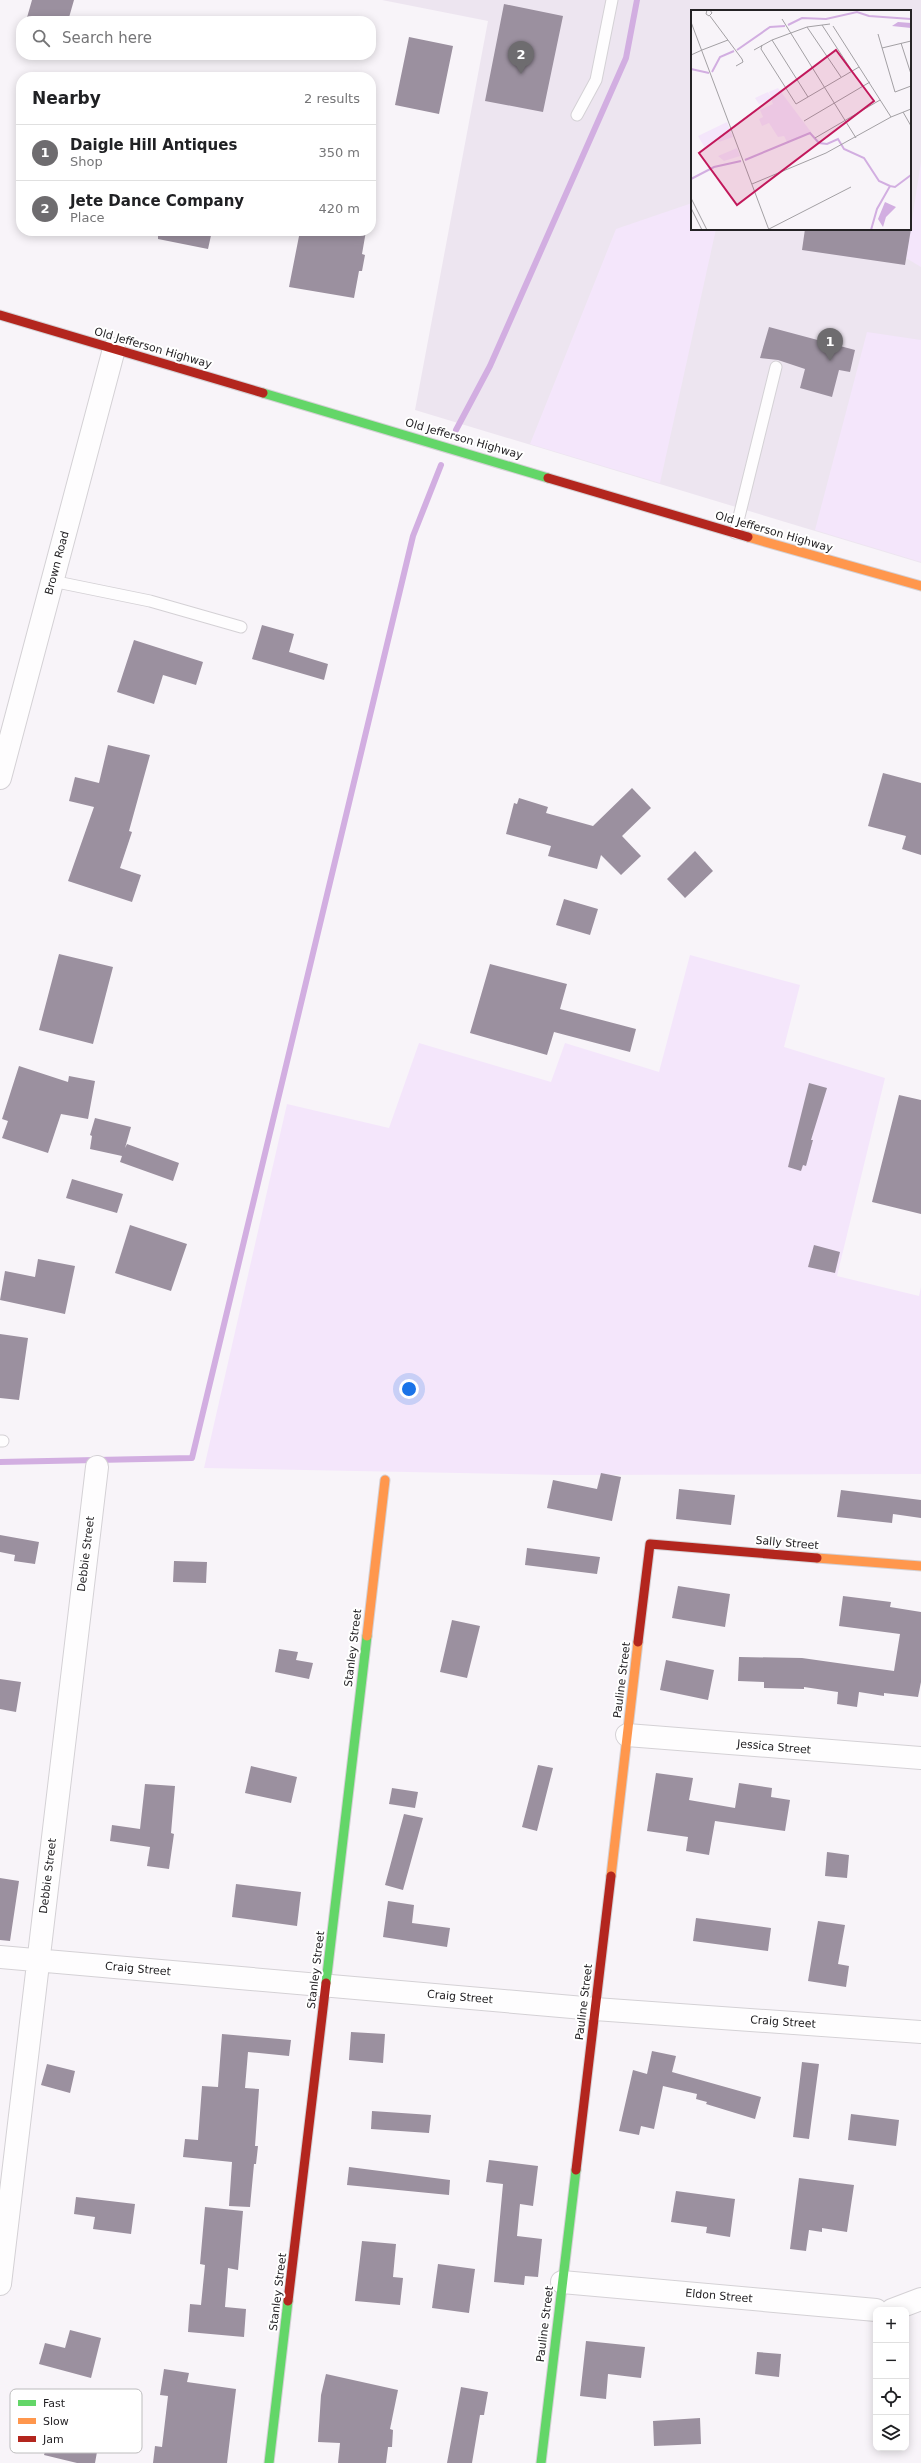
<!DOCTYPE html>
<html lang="en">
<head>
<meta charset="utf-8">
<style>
  body { margin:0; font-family:"DejaVu Sans",sans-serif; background:#f6f6f6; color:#202124 }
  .controls { position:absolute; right:12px; bottom:12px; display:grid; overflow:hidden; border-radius:8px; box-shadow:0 2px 10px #0003 }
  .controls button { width:36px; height:36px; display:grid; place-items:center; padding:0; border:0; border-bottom:1px solid #e0e0e0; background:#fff; color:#202124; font:20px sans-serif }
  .you { position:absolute; left:409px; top:1389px; width:14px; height:14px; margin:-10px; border:3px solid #fff; border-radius:50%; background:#1a73e8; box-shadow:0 0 0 6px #1a73e833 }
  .badge { display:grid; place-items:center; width:26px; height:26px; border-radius:50%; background:#6e6c6f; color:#fff; font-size:13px; font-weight:700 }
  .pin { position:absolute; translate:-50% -33px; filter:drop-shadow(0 1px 2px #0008) }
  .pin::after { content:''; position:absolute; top:21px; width:14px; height:12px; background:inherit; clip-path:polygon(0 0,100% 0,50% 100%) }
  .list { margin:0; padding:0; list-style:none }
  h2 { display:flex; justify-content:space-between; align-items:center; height:52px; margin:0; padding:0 16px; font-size:17px }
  h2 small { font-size:13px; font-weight:400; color:#757577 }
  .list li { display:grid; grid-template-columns:26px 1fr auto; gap:12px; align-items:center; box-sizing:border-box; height:56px; padding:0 16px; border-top:1px solid #e0e0e0 }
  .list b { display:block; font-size:15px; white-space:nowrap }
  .list p { margin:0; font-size:13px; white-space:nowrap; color:#757577 }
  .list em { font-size:13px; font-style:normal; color:#757577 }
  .icon { flex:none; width:22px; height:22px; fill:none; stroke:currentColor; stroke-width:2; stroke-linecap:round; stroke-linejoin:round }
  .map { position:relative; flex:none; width:921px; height:2463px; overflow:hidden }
  .search { position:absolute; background:#fff; box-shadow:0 2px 10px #0003; left:16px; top:16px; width:360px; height:44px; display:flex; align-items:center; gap:10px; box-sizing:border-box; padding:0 14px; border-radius:16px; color:#757577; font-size:15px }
  .panel { position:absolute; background:#fff; box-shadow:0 2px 10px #0003; left:16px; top:72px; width:360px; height:164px; border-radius:16px }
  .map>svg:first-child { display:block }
  .built { fill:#ede5f0; fill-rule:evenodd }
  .green { fill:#f4e6fb }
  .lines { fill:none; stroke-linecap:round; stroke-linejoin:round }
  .stream { stroke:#d2aee1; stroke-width:6 }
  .building { fill:#9b909f }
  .lane-casing { stroke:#d4d1d5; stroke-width:13 }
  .street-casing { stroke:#d4d1d5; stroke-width:24 }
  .fast-casing { stroke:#d4d1d5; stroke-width:11 }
  .slow-casing { stroke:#d4d1d5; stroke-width:11 }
  .jam-casing { stroke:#d4d1d5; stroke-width:11 }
  .lane { stroke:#fefdfe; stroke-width:11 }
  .street { stroke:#fefdfe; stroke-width:22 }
  .fast { stroke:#63d668; stroke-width:9 }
  .slow { stroke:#ff974d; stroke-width:9 }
  .jam { stroke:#b3261e; stroke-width:9 }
  .labels { text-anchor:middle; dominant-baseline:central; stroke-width:4; stroke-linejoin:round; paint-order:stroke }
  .street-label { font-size:11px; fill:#242225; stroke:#fff }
  .inset-river { fill:none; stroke:#d2aee1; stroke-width:2 }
  .inset-road { fill:none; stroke:#a3a0a4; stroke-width:1 }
  .view { fill:#c2185b; fill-opacity:0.15; stroke:#c2185b; stroke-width:2 }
  .inset-edge { fill:none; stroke:#242225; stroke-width:2 }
  .key { fill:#fff; stroke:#bdbdbe; stroke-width:1 }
  .key-label { font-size:11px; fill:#242225 }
</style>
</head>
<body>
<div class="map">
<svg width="921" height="2463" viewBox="0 0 921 2463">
  <rect width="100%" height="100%" fill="#f8f4f9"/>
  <path class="built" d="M382,0H921V563L415,410L488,21ZM692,11H910V229H692Z"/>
  <path class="green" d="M921,162V267L906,258Z
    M692,203V229H716L660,483L530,444L616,229Z
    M867,332L921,340V562L815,530Z
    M690,955L800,985L784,1047L885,1078L837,1276L919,1296L921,1287V1474L562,1475L204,1468L287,1104L389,1128L419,1043L551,1082L565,1043L659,1072Z"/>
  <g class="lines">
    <path class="stream" d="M456,430L490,366L626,58L637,0
      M0,1462L192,1458L413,536L441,465"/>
  </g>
  <path class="building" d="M32,0H74L68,21H26Z
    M504,4L563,16L543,112L485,101Z
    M409,37L453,46L439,114L395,105Z
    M805,229H911L905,265L802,250Z
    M158,231H212L208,249L158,239Z
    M300,231H366L362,254L365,255L362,271H359L354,298L289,287Z
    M769,327L855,350L850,372L839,370L832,397L800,388L805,369L778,360L760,358Z
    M262,625L294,634L289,652L328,664L324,680L252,659Z
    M134,640L203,662L196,685L163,675L154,704L117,692Z
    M108,745L150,755L129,831L132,832L120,868L141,875L132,902L68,881L94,807L69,801L75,777L99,783Z
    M883,773L921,783V855L902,849L906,836L868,826Z
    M632,788L651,808L622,836L641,856L621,875L601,855L597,869L548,856L551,846L506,834L514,803L517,804L519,798L548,807L546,813L593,826Z
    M695,851L713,871L685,898L667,879Z
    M564,899L598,909L590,935L556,925Z
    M59,954L113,967L93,1044L39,1030Z
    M490,964L567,984L560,1009L636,1029L630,1052L554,1032L547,1055L470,1033Z
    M19,1066L68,1082L69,1076L95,1081L88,1119L61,1114L48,1153L2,1138L8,1121L2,1119Z
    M809,1083L827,1088L811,1140H813L806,1166L803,1165L801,1171L788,1167Z
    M899,1095L921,1100V1214L872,1202Z
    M95,1118L131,1127L125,1148L127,1144L179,1163L173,1181L120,1162L122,1156L90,1149L92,1136L90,1135Z
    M72,1179L123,1194L117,1213L66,1198Z
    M130,1225L187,1244L171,1291L115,1273Z
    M814,1245L840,1252L835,1273L808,1267Z
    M38,1259L75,1266L65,1314L0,1300L5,1271L35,1277Z
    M0,1334L28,1338L19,1400L0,1398Z
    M601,1473L621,1477L612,1521L547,1508L553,1480L597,1489Z
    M679,1489L735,1495L731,1525L676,1519Z
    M841,1490L921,1500V1518L893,1514L892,1523L837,1517Z
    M0,1535L39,1542L35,1564L14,1561L15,1555L0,1552Z
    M527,1548L600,1557L597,1574L525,1565Z
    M174,1561L207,1562L206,1583L173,1582Z
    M678,1586L730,1594L725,1627L672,1618Z
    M843,1596L891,1602L890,1607L921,1612V1682L918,1697L884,1693V1696L859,1692L857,1707L837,1704L838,1692L804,1687V1689L764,1688V1682L738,1681L739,1657L802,1658L894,1671L900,1634L839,1626Z
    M452,1620L480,1626L467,1678L440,1672Z
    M279,1649L298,1652L296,1660L313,1663L309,1679L275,1672Z
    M666,1660L714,1670L708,1700L660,1690Z
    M0,1679L21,1682L16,1712L0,1709Z
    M538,1765L553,1768L537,1831L522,1827Z
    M251,1766L297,1777L291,1803L245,1793Z
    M656,1773L693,1778L689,1800L735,1808L739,1783L772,1788L771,1797L790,1800L785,1831L715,1821L709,1855L686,1851L688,1837L647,1831Z
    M145,1784L175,1786L171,1833L174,1834L169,1869L147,1866L150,1847L110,1841L112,1825L140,1829Z
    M392,1788L418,1792L415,1808L389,1804Z
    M404,1814L423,1818L403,1890L385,1885Z
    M827,1852L849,1855L847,1878L825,1876Z
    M0,1878L19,1881L10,1941L0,1940Z
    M236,1884L301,1892L297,1926L232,1917Z
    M388,1901L414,1905L412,1923L450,1928L447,1947L383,1937Z
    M696,1918L771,1928L768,1951L693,1941Z
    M818,1921L845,1925L838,1964L849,1966L846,1987L808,1981Z
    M351,2032L385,2034L383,2063L349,2060Z
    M222,2034L291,2040L289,2056L248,2052L245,2088L259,2089L255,2146H258L256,2164H254L250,2207L229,2206L232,2162L183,2157L185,2139L198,2140L202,2086L218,2087Z
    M652,2051L676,2056L672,2072L761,2097L755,2119L706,2104L707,2102L696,2099L697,2094L663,2086L654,2129L641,2126L639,2135L619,2131L633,2070L647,2074Z
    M802,2062L819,2064L809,2139L793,2137Z
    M47,2064L75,2071L70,2093L41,2085Z
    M372,2111L431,2115L429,2133L371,2129Z
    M851,2114L899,2120L896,2146L848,2140Z
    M489,2160L538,2166L533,2206L520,2204L517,2236L542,2239L538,2277L525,2276L524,2285L494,2282L503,2184L486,2182Z
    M349,2167L450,2180L449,2195L347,2185Z
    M799,2178L854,2185L847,2232L822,2228V2232L809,2230L806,2251L790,2249Z
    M676,2191L735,2199L730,2237L706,2233L707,2227L671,2222Z
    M76,2197L135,2204L131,2234L93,2229L95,2217L74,2214Z
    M205,2207L243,2211L238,2270L228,2268L225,2307L246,2309L244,2337L188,2332L190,2304L201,2305L205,2265L200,2264Z
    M362,2241L396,2244L393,2277L403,2278L400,2305L355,2301Z
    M438,2264L475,2269L469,2313L432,2308Z
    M70,2330L101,2338L91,2378L39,2364L45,2343L65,2348Z
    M586,2341L645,2347L641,2378L608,2374L606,2399L580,2396Z
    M757,2352L781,2354L779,2377L755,2374Z
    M164,2369L189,2373L187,2382L236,2389L227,2463H153L155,2446L162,2447L168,2396L160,2395Z
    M326,2374L398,2390L390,2429L393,2430L392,2447H388L386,2463H338L340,2443L318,2442L321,2395Z
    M461,2387L488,2392L484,2415H480L472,2463H447Z
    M79,2404L105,2408L95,2463H77L44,2455L49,2439L72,2445Z
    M700,2418L701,2444L654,2446L653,2421Z"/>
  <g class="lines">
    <defs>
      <path id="lane" d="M577,115L596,80L612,0
        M735,533L776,367
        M52,581L150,601L241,627
        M0,1441H3"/>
      <path id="street" d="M0,778L114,349
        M627,1735L921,1758
        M0,1957L595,2009L921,2032
        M562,2282L876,2310
        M0,2284L97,1467
        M892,2310L921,2299"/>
      <path id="fast" d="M263,393L548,478
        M326,1983L367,1636
        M269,2463L288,2301
        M541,2463L576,2170"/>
      <path id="slow" d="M748,537L921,586
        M817,1558L921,1566
        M367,1636L385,1480
        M611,1876L638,1642"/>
      <path id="jam" d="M0,315L263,393
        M548,478L748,537
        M638,1642L650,1544L817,1558
        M576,2170L611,1876
        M288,2301L326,1983"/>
    </defs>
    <use href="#lane" class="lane-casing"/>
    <use href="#street" class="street-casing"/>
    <use href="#fast" class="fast-casing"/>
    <use href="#slow" class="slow-casing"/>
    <use href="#jam" class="jam-casing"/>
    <use href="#lane" class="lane"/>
    <use href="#street" class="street"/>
    <use href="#fast" class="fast"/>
    <use href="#slow" class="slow"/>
    <use href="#jam" class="jam"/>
  </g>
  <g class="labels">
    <g class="street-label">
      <text transform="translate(153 348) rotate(16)">Old Jefferson Highway</text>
      <text transform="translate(464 439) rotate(16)">Old Jefferson Highway</text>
      <text transform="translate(774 532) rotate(16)">Old Jefferson Highway</text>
      <text transform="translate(57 563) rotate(-75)">Brown Road</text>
      <text transform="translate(787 1543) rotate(5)">Sally Street</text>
      <text transform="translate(86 1554) rotate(-83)">Debbie Street</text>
      <text transform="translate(353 1648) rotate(-83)">Stanley Street</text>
      <text transform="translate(622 1680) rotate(-83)">Pauline Street</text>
      <text transform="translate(774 1747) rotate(5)">Jessica Street</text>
      <text transform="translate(48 1876) rotate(-83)">Debbie Street</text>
      <text transform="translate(138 1969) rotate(5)">Craig Street</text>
      <text transform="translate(316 1970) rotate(-83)">Stanley Street</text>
      <text transform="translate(460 1997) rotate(5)">Craig Street</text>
      <text transform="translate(584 2002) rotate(-83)">Pauline Street</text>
      <text transform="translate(783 2022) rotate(4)">Craig Street</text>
      <text transform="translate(278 2292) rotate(-83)">Stanley Street</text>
      <text transform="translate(719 2296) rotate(5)">Eldon Street</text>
      <text transform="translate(545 2324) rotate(-83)">Pauline Street</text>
    </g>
  </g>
  <g transform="translate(691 10)">
    <rect width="220" height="220" fill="#f8f4f9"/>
    <path d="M87,78L120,122L96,132L93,126L87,127L78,113L71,116L68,109L72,107L69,100L82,94L80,89L68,94L64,88L77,82L80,87L78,82ZM36,112L42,127L28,132L26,128L14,138L7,126ZM46,138L49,146L33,151L27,146Z" fill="#f4e6fb"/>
    <path d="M207,12L220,13V18L201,16ZM194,192L205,197L195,207L192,217L187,209Z" fill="#d2aee1"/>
    <path class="inset-river" d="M97,15L111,8L135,9L166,2L178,6L220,9M46,40L79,17L94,16M0,59L18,63M21,62L29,47L43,41M54,150L119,123L128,133L136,134L147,129L153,139L173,148L188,171L199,176M0,169L23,157L50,151M180,220L186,199L199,176L204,177L220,165"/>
    <path class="inset-road" d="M16,0L15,4L18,6L21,3L19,0M19,6L51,49L52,52L45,56M91,9L165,128M0,12L78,220M131,15L161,61M142,16L200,107M116,17L150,67M187,24L204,82L220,76M81,30L117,87M210,33L220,64M71,35L70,39L105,94L168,57M191,38L220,31M11,40L37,30M63,40L81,30L116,17L139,14M0,45L11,40M212,102L220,116M113,111L179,72M124,128L189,90M61,174L135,143L200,107L220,99M0,188L16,220M0,198L11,220M78,219L160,177"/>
    <path class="view" d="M145,40L183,91L46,195L8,143Z"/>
    <rect width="220" height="220" class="inset-edge"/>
  </g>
  <rect x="10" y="2389" width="132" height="64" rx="6" class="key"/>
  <rect x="18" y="2400" width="18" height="6" fill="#63d668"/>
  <rect x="18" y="2418" width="18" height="6" fill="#ff974d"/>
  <rect x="18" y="2436" width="18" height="6" fill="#b3261e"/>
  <g class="key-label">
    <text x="43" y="2407">Fast</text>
    <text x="43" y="2425">Slow</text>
    <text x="43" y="2443">Jam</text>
  </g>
</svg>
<div class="controls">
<button>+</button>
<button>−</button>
<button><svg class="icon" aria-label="locate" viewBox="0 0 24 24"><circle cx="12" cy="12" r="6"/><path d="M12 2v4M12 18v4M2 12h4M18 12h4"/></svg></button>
<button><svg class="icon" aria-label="layers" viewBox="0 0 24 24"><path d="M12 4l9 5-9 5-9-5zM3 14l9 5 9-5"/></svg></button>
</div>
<div class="you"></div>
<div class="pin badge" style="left:830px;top:361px">1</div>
<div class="pin badge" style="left:521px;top:74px">2</div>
<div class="search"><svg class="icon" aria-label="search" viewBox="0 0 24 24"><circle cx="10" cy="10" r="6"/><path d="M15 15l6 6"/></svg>Search here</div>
<section class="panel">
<h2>Nearby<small>2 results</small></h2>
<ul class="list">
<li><span class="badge">1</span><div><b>Daigle Hill Antiques</b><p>Shop</p></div><em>350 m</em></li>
<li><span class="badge">2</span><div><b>Jete Dance Company</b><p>Place</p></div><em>420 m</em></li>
</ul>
</section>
</div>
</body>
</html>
